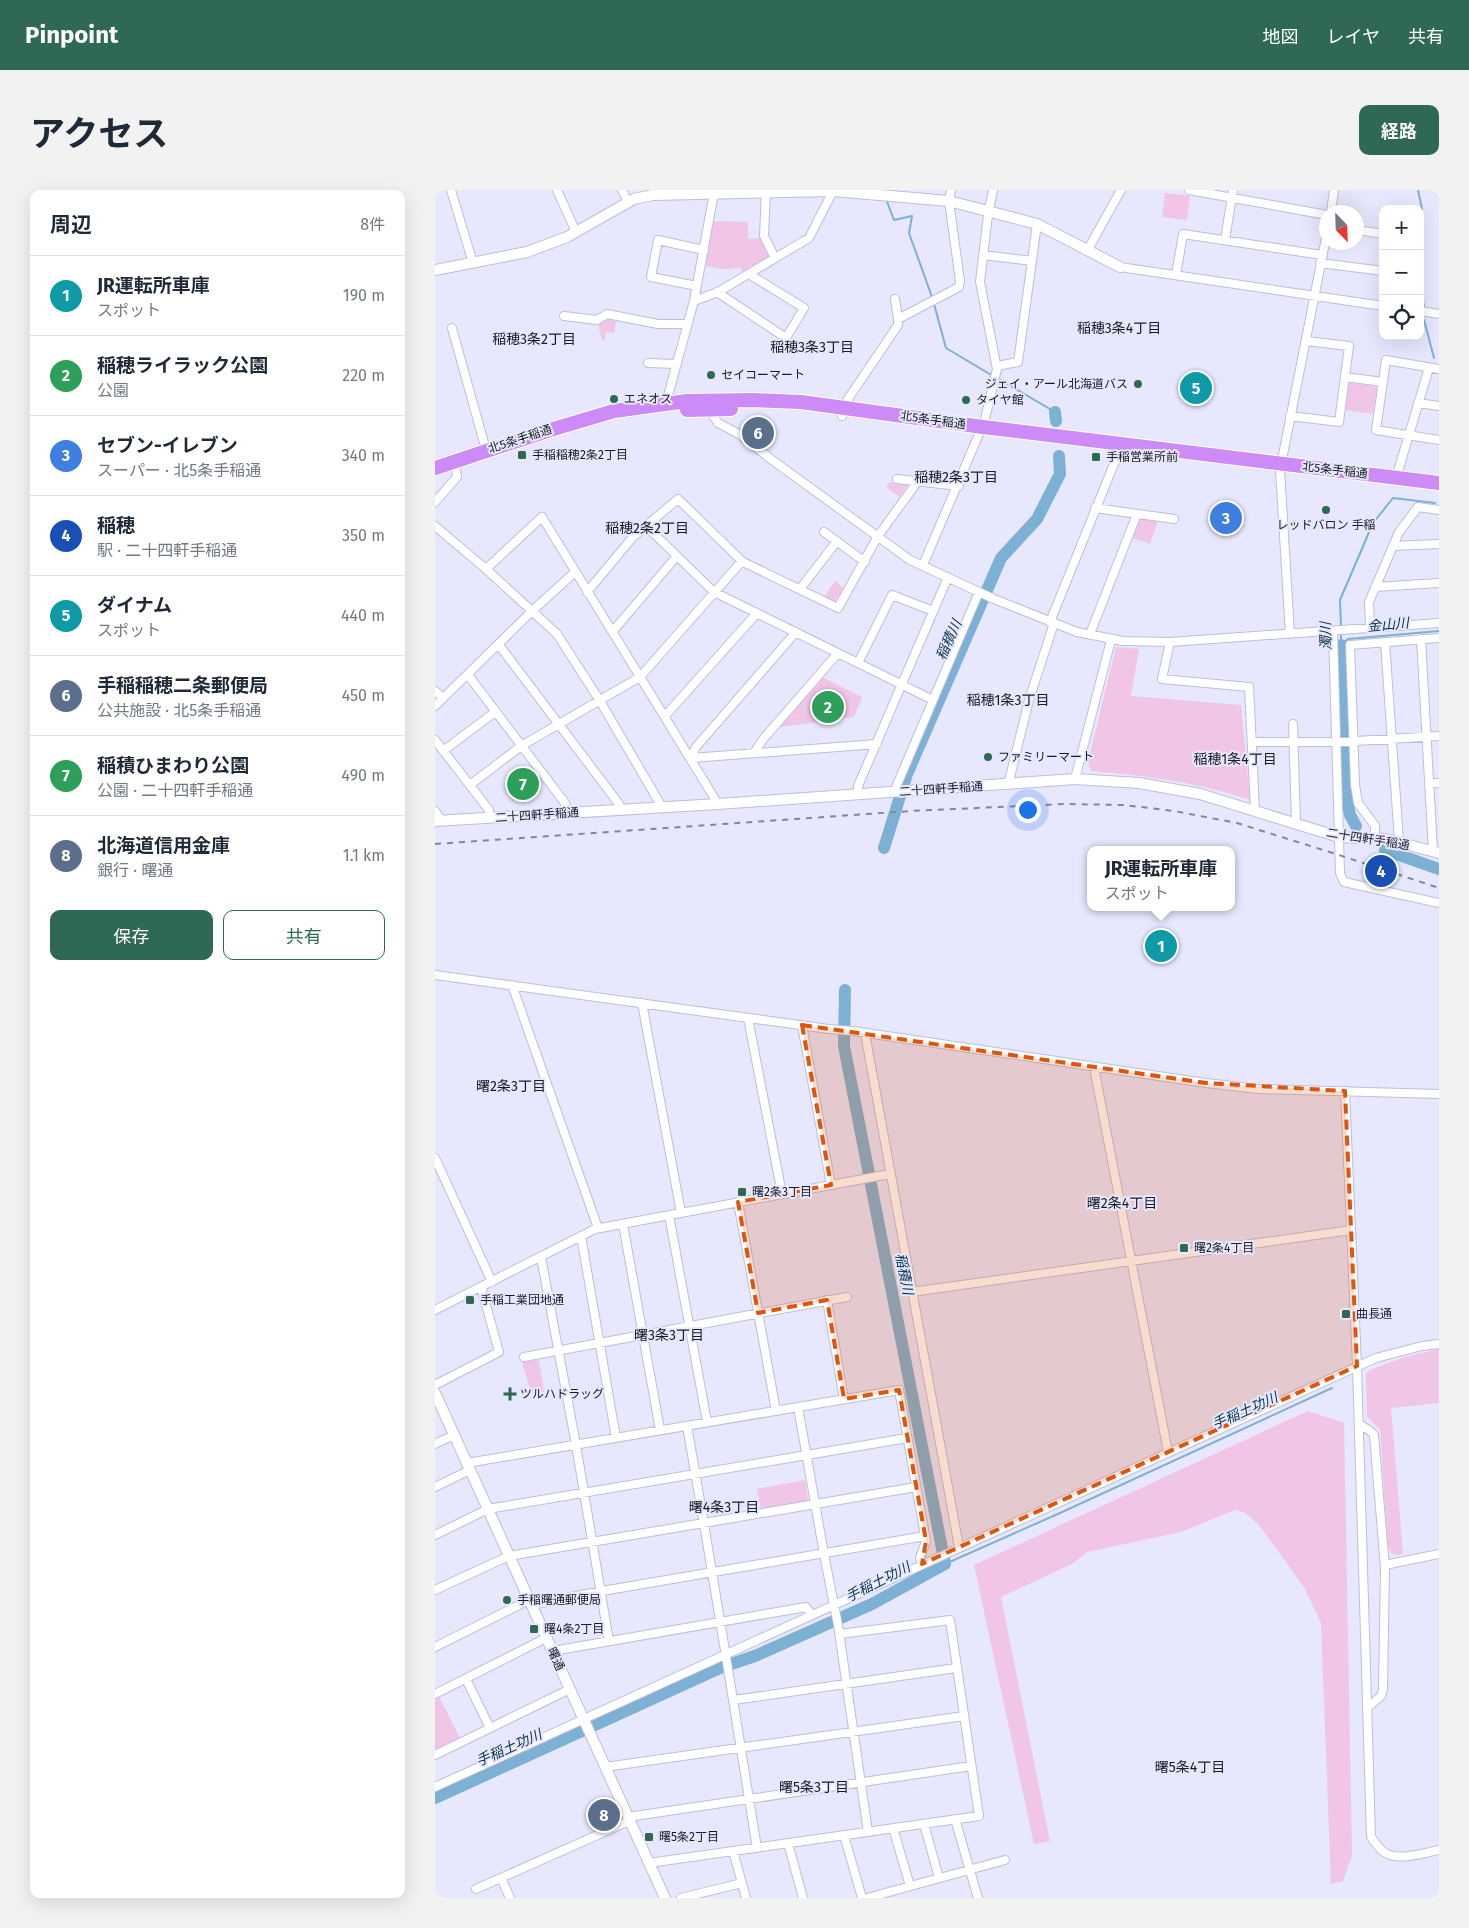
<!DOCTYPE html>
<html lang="ja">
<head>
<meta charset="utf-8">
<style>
  body { margin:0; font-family:"Fira Sans","Noto Sans JP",sans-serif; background:#f2f2f3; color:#1f2937 }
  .controls { position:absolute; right:15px; top:15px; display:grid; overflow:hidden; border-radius:10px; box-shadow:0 5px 20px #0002 }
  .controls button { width:45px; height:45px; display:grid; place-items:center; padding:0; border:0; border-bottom:1px solid #e0e1e3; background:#fff; color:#1f2937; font:25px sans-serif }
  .compass { position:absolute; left:884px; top:15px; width:45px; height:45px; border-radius:50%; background:#fff; box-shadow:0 5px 20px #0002; rotate:157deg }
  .you { position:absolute; left:592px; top:619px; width:18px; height:18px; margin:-12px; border:4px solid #fff; border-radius:50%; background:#1a73e8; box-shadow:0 0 0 8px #1a73e833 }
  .badge { display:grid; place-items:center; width:32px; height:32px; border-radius:50%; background:#2f6953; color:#fff; font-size:16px; font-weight:700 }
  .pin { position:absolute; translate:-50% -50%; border:2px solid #fff; box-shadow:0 1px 5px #0006 }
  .popup { position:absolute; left:652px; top:656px; width:148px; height:65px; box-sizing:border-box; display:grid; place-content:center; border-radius:10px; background:#fff; filter:drop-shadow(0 1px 4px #0005); font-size:16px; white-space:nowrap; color:#747a83 }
  .popup b { font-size:19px; color:#1f2937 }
  .popup::after { content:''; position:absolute; left:50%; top:100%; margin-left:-10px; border:10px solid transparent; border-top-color:#fff }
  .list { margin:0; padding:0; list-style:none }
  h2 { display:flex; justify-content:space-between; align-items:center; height:65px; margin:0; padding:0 20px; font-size:21px }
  h2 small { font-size:16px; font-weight:400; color:#747a83 }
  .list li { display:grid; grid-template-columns:32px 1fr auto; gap:15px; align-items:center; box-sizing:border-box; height:80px; padding:0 20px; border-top:1px solid #e0e1e3 }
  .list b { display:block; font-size:19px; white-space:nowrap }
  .list p { margin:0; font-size:16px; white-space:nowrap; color:#747a83 }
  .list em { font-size:16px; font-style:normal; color:#747a83 }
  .actions { display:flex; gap:10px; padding:15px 20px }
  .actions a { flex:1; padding:11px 0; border:1px solid #2f6953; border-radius:10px; text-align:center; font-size:18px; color:#2f6953 }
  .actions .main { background:#2f6953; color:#fff }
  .icon { flex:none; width:28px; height:28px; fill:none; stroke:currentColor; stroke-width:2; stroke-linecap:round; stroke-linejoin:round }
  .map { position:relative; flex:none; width:1004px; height:1708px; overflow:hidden; border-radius:10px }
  header { display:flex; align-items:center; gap:30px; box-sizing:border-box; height:70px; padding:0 25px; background:#2f6953; color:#fff }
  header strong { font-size:24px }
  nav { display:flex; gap:28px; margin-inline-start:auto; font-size:18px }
  .intro { display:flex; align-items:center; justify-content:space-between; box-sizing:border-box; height:120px; padding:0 30px }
  h1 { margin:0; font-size:35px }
  .button { padding:12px 22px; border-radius:10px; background:#2f6953; color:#fff; font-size:18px; font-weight:700 }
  main { display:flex; gap:30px; padding:0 30px }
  aside { flex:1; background:#fff; border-radius:10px; box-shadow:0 5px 20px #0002 }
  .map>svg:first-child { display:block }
  .green { fill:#f0c5e6 }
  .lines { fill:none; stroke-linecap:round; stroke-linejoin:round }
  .stream { stroke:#7db1d4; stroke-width:2 }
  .river { stroke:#7db1d4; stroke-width:12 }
  .street-casing { stroke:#bebeda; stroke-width:10 }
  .secondary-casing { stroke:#bebeda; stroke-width:12 }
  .highway-casing { stroke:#fff; stroke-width:16 }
  .street { stroke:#fff; stroke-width:8 }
  .secondary { stroke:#fff; stroke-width:10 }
  .highway { stroke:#cc8bf7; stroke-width:14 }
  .rail { stroke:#858596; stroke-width:2; stroke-dasharray:6 6; stroke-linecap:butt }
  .marked { fill:#de560d; fill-opacity:0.2; stroke:#de560d; stroke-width:4; stroke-dasharray:10 6; stroke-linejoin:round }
  .poi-dot { fill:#2f6953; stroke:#e7e7fe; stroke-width:2 }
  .labels { text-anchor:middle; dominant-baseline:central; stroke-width:4; stroke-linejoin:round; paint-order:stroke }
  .poi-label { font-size:12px; fill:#1a1a24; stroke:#e7e7fe; text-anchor:start }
  .street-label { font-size:12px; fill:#1a1a24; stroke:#e7e7fe }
  .neighbourhood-label { font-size:14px; fill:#1a1a24; stroke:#e7e7fe }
  .water-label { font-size:14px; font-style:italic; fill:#07334b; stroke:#e7e7fe }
</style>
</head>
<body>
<header>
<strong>Pinpoint</strong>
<nav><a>地図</a><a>レイヤ</a><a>共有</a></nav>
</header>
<div class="intro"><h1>アクセス</h1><a class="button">経路</a></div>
<main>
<aside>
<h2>周辺<small>8件</small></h2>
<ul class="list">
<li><span class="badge" style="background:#0f9aa8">1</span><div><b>JR運転所車庫</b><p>スポット</p></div><em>190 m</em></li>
<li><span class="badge" style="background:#2e9e5b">2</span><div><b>稲穂ライラック公園</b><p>公園</p></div><em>220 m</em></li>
<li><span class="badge" style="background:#3f7fe0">3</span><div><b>セブン-イレブン</b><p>スーパー · 北5条手稲通</p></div><em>340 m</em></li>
<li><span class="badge" style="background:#1a4fb4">4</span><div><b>稲穂</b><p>駅 · 二十四軒手稲通</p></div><em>350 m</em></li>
<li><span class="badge" style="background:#0f9aa8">5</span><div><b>ダイナム</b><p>スポット</p></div><em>440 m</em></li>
<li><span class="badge" style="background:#5c6f8a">6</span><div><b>手稲稲穂二条郵便局</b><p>公共施設 · 北5条手稲通</p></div><em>450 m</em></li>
<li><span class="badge" style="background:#2e9e5b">7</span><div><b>稲積ひまわり公園</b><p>公園 · 二十四軒手稲通</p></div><em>490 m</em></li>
<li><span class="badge" style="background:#5c6f8a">8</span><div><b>北海道信用金庫</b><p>銀行 · 曙通</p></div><em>1.1 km</em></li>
</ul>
<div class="actions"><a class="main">保存</a><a>共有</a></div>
</aside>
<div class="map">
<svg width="1004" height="1708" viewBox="0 0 1004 1708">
  <rect width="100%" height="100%" fill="#e7e7fe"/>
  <path class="green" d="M730,3L755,6L752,30L727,27Z
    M278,31L313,32V49L326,48L335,67L308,83L306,78L289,79L270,76Z
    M174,129L181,131L179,143L171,142L169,151L167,150L163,134Z
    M914,193L939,196L942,198L938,224L910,220Z
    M455,292L473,294L465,307L451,297Z
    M709,328L723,331L715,354L698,348L705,329Z
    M400,391L409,398L400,411L390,406Z
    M681,457L704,459L696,506L806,515L815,610C761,592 713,586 656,581L653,572Z
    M387,487L427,507L419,527L345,537Z
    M98,578L107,590L78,611L69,599Z
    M1004,1159V1213L956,1218L968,1364L962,1365L956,1363L953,1356L945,1240L932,1226L931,1184L935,1180L970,1167Z
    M104,1170L109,1202L96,1203L87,1172Z
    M873,1221L909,1233L917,1666L908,1691L896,1694L886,1433L869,1397L824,1335L810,1323L800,1320L746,1342L652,1362L637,1374L566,1407L615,1651L599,1654L539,1375Z
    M370,1290L373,1310L368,1312L326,1319L322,1299Z
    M4,1507L25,1548L0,1560V1509Z"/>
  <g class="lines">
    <path class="stream" d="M983,0L987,19L985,30
      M451,9L459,30L477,26L474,43L497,107
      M985,99L989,116
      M499,114L511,158L558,186
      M989,130L999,168
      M562,188L620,222
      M906,437L905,410L938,333L958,308L1000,313
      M906,442V455
      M906,454L913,449L1004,441
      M510,1374L625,1323L897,1198"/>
    <path class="river" d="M620,222L621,231
      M906,455L910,600L915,625L921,636
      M449,658L472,584L566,368L602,329L625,284L624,266
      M950,660L1004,679
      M0,1608L287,1477L320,1466L437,1414L510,1374L409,856L410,800"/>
    <defs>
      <path id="street" d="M16,0L38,73
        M122,0L141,42
        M187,0L193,12
        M754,0L892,25
        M331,1L329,46L340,68
        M896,22L899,0
        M922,40L948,44
        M790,50L798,0
        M652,61L686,0
        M548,65L597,71
        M885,73L948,81
        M685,77L948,116
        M741,85L748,44L887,65
        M262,96L216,87L223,50L269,60
        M282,102L351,148L369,118L314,84
        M460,109L463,129
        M259,111L283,102L374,48L398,1
        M985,121L1004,124
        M129,126L162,130L172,124L223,134H252
        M17,138L51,260
        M213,173L242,174
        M562,176L583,172L602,34
        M1004,179L951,170L941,240L1004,250
        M910,187L948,192
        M231,213L259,111L279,3
        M983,213L1004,216
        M274,220L283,233L304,244L337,270L475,370L559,409L642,442L688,451L735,452L1004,433
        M407,226L408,217L413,209L463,135V129L524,97L525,91L514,11L516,0
        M855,226L904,232L914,156L871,151
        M548,237L562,179L545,92L553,25L558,0
        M961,288L994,178
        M462,289L524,296
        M0,312L22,287L20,272
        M660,318L739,329
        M0,336L51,379L122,444L165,511L227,617
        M211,336L279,402L498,510
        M389,342L430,372
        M958,356L1004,354
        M488,375L544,244
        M51,379L107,327L283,614
        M940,397L1004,393
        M365,399L402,351
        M152,402L198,347L243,309L308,372L403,418L443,346L483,291
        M615,432L681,269L682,261
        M935,438L934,412L964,342L983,317L1004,320
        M178,441L242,366
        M898,441L905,683L909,692L1004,713
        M655,444L702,324
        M855,444L845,280L892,43
        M986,449L998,661
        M735,452L727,489L814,497L820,620
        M950,452L964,651
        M64,455L184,614L186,620
        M423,473L457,405L498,421
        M33,485L130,613L132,623
        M0,501L8,508
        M0,516L97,421L140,382
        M230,526L322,423
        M858,534L861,633
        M0,550L54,620L55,628
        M817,552H904L1004,546
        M8,561L60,522
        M319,563L329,548L403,463
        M256,568L442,554
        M256,568L261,557L361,442
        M640,589L676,450
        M994,594L1004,593
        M35,595L86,556L205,487L307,371
        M573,595L594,510L619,433
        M459,602L544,402
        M423,604V596L513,387
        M0,621L6,630
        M940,648V636L923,613L920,595L915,455L1004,448
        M0,785L394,839L418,841L771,893L823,899L1004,904
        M77,795L163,1038
        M207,813L246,1023
        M313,828L347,1004
        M367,835L396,995
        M430,843L524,1357
        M659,877L733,1262
        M910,901L922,1176L936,1647C940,1652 944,1659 949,1662C963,1672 989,1663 1004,1660
        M0,968L57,1092
        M303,1012L341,1221
        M234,1025L272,1232
        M188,1034L225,1240
        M146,1046L181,1248
        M106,1067L141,1255L174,1451
        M477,1102L916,1040
        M392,1110L409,1209
        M0,1120L160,1039L455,984
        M89,1167L412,1107
        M0,1195L64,1162L46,1097
        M363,1217L389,1364L403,1435L433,1642
        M924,1234L935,1241L939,1245L950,1378L948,1499L946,1506L932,1518
        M252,1236C277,1376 299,1517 322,1658
        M0,1254L19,1245
        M32,1273L464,1200L491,1351L485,1368L487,1374
        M0,1297L35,1280
        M0,1345L53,1319L472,1248
        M950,1375L1004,1364
        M0,1400L74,1366L481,1297
        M96,1415L167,1401L490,1346
        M0,1457L94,1410
        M118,1461L371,1417L376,1424
        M31,1489L55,1538
        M0,1504L111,1448
        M299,1510L521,1478
        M0,1565L135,1499
        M170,1577L529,1526
        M0,1597L941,1168L987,1156L1004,1154
        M193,1627L536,1576
        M520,1629L543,1708
        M489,1634L504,1688
        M458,1638L475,1696
        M409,1645L427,1708
        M353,1653L368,1708
        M298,1661L311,1708
        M214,1673L544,1626L515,1430L405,1444
        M66,1688L75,1708
        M41,1699L194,1631
        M246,1708L307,1693
        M432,1708L570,1670"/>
      <path id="secondary" d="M0,80L92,62L132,47L199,9L218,5L398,1L514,11L602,34L685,77
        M0,631L283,614L640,589L704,593L765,604L904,647L951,649L1004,663
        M0,1203L230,1708"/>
      <path id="highway" d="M252,220L296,219
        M0,278L115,240L179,221L252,211L318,210L366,212L548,237L1004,293"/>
    </defs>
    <use href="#street" class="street-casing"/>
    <use href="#secondary" class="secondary-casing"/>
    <use href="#highway" class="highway-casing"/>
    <use href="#street" class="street"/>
    <use href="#secondary" class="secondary"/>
    <use href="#highway" class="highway"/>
    <path class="rail" d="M0,654L476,621L630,614L689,615L739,621L802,633L904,665L1004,698"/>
  </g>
  <path class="marked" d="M367,835L771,893L910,901L922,1176L487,1374L491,1351L464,1200L409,1209L392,1110L323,1123L303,1012L396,995Z"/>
  <g class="poi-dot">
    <circle cx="276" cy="185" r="5"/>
    <circle cx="703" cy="194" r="5"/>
    <circle cx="179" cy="209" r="5"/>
    <circle cx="531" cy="210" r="5"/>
    <rect x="82" y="260" width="10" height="10" rx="2.5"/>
    <rect x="656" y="262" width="10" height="10" rx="2.5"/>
    <circle cx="891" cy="320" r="5"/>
    <circle cx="553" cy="567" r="5"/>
    <rect x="302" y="997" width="10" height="10" rx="2.5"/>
    <rect x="744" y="1053" width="10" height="10" rx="2.5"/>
    <rect x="30" y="1105" width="10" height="10" rx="2.5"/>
    <rect x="906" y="1119" width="10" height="10" rx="2.5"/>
    <path d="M72.5 1196.5h5v5h5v5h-5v5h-5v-5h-5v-5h5z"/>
    <circle cx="72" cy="1410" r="5"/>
    <rect x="94" y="1434" width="10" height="10" rx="2.5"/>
    <rect x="209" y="1642" width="10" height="10" rx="2.5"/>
  </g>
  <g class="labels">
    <g class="poi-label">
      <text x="286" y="185">セイコーマート</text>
      <text x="693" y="194" text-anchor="end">ジェイ・アール北海道バス</text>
      <text x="189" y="209">エネオス</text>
      <text x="541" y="210">タイヤ館</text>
      <text x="97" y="265">手稲稲穂2条2丁目</text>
      <text x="671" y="267">手稲営業所前</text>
      <text x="891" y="335" text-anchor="middle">レッドバロン 手稲</text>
      <text x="563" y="567">ファミリーマート</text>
      <text x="317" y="1002">曙2条3丁目</text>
      <text x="759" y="1058">曙2条4丁目</text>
      <text x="45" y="1110">手稲工業団地通</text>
      <text x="921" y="1124">曲長通</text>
      <text x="85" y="1204">ツルハドラッグ</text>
      <text x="82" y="1410">手稲曙通郵便局</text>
      <text x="109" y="1439">曙4条2丁目</text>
      <text x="224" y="1647">曙5条2丁目</text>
    </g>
    <g class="street-label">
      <text transform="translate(498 230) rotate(8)">北5条手稲通</text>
      <text transform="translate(85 249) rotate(-18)">北5条手稲通</text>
      <text transform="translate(900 280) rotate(7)">北5条手稲通</text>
      <text transform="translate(506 599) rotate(-4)">二十四軒手稲通</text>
      <text transform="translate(102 625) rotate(-4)">二十四軒手稲通</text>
      <text transform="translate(933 649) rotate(9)">二十四軒手稲通</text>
      <text transform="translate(121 1469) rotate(65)">曙通</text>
    </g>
    <g class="neighbourhood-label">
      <text x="684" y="138">稲穂3条4丁目</text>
      <text x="99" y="149">稲穂3条2丁目</text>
      <text x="377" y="157">稲穂3条3丁目</text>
      <text x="521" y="287">稲穂2条3丁目</text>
      <text x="212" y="338">稲穂2条2丁目</text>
      <text x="573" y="510">稲穂1条3丁目</text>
      <text x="800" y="569">稲穂1条4丁目</text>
      <text x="76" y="896">曙2条3丁目</text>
      <text x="687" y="1013">曙2条4丁目</text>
      <text x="234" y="1145">曙3条3丁目</text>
      <text x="289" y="1317">曙4条3丁目</text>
      <text x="755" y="1577">曙5条4丁目</text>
      <text x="379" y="1597">曙5条3丁目</text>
    </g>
    <g class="water-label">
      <text transform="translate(953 435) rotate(-5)">金山川</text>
      <text transform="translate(891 446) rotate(-91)">濁川</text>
      <text transform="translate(514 450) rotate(-66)">稲積川</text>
      <text transform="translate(469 1084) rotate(79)">稲積川</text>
      <text transform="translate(810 1221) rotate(-24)">手稲土功川</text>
      <text transform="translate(443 1392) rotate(-27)">手稲土功川</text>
      <text transform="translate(74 1558) rotate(-24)">手稲土功川</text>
    </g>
  </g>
</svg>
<div class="controls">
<button>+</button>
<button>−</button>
<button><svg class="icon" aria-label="locate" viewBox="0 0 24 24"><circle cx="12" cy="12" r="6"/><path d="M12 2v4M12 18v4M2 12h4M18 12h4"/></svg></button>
</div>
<svg class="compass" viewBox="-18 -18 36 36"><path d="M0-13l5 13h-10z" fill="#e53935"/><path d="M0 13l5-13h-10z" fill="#747a83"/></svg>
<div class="you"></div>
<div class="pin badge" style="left:726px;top:756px;background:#0f9aa8">1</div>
<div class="popup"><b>JR運転所車庫</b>スポット</div>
<div class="pin badge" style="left:393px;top:517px;background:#2e9e5b">2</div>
<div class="pin badge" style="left:791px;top:328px;background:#3f7fe0">3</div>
<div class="pin badge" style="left:946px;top:681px;background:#1a4fb4">4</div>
<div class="pin badge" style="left:761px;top:198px;background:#0f9aa8">5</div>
<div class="pin badge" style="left:323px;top:243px;background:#5c6f8a">6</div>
<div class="pin badge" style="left:88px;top:594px;background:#2e9e5b">7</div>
<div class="pin badge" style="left:169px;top:1625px;background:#5c6f8a">8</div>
</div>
</main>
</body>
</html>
